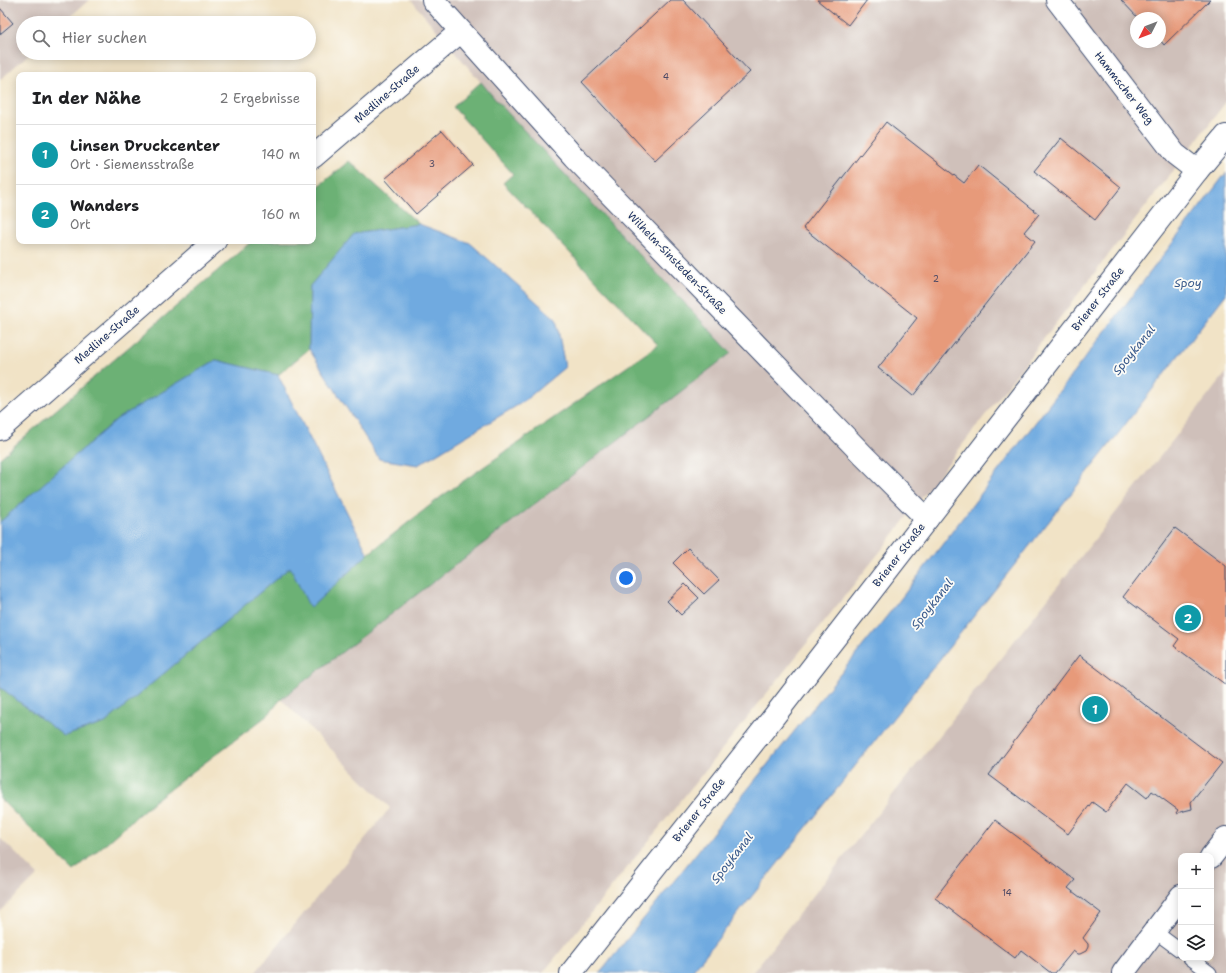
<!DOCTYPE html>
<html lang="de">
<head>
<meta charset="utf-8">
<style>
  body { margin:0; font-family:"Shantell Sans",sans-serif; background:#f6f6f6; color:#202124 }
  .controls { position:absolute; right:12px; bottom:12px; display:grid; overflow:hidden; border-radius:8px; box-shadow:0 2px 10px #0003 }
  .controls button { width:36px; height:36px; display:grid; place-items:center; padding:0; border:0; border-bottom:1px solid #e0e0e0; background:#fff; color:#202124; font:20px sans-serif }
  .compass { position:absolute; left:1130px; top:12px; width:36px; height:36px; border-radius:50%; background:#fff; box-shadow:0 2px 10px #0003; rotate:228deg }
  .you { position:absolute; left:626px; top:578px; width:14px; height:14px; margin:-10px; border:3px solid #fff; border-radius:50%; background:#1a73e8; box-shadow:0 0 0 6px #1a73e833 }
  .badge { display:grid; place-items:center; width:26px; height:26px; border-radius:50%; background:#2563eb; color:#fff; font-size:13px; font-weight:700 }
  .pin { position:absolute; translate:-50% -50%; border:2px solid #fff; box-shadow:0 1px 4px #0006 }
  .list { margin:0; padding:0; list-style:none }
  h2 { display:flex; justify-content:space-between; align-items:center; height:52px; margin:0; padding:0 16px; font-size:17px }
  h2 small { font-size:13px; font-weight:400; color:#757577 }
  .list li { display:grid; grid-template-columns:26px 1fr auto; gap:12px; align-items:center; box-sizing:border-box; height:60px; padding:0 16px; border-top:1px solid #e0e0e0 }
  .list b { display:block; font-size:15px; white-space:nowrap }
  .list p { margin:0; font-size:13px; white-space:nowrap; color:#757577 }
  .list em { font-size:13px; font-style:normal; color:#757577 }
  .icon { flex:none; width:22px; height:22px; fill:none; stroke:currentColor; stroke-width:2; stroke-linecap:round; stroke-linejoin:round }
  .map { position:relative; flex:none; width:1226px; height:973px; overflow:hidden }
  .search { position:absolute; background:#fff; box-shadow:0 2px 10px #0003; left:16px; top:16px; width:300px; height:44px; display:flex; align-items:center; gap:10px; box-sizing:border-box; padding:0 14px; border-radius:22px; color:#757577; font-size:15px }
  .panel { position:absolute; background:#fff; box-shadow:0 2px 10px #0003; left:16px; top:72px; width:300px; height:172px; border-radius:8px }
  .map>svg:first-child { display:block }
  .industrial { fill:#cfc0ba; fill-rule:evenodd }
  .forest { fill:#6cb175; stroke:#44706a }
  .water { fill:#70aae0; stroke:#466c9f }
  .building { fill:#e79a7a }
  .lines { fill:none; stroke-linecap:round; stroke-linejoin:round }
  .service-casing { stroke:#3b4a6e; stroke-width:15 }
  .minor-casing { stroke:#3b4a6e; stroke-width:24 }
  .tertiary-casing { stroke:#3b4a6e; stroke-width:24 }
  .service { stroke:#fff; stroke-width:13 }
  .minor { stroke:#fff; stroke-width:22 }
  .tertiary { stroke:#fff; stroke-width:22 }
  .labels { text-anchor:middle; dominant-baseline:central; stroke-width:3.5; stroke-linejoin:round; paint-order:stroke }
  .number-label { font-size:9px; fill:#4e4a65 }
  .street-label { font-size:11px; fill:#1b2f5e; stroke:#fdfcf7 }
  .water-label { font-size:12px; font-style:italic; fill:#395a8c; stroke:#fdfcf7 }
</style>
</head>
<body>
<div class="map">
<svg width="1226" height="973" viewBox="0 0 1226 973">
  <rect width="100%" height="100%" fill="#fdfcf7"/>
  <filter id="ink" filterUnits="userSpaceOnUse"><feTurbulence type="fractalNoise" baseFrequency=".025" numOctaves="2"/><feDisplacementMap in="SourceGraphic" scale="8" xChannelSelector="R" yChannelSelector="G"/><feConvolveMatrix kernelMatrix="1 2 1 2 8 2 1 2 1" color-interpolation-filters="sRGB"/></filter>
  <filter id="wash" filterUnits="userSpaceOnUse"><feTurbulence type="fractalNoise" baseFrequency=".012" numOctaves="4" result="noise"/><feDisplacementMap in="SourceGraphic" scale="16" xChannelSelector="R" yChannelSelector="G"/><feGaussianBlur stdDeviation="0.9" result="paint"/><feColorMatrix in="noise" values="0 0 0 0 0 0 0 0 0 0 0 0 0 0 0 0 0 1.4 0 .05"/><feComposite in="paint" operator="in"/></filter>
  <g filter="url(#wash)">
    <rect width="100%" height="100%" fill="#f1e3c6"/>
    <path class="industrial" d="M0,0H89L63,23H23V53H30L0,80Z
      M411,0H1226V102L883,548L543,973H255L390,808L281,699L731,353L495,99ZM1136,18H1160V42H1136Z
      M1226,373V973H752ZM1181,856H1211V958H1181Z
      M0,838L38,875L0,912Z"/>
    <path class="forest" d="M481,82L495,99L731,353L281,699L268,715L154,801L74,871L0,799V687L64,736L105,723L290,567L311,607L368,554L442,496L658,345L503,183L513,174L453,107Z
      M349,161L419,224L354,234L310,286L309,349L278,375L216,360L117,419L0,522V458L252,241H313V191Z"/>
    <path class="water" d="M1226,173V294L1104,452L691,973H600L899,601Z
      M419,224L470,243L556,319L565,367L523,402L418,465L379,459L309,349L310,286L354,234Z
      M216,360L278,375L368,554L310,608L290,567L105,723L64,736L0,687V522L117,419Z"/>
    <g id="blocks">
      <path class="building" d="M670,0H683L750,72L655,161L582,82Z
        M817,0H867L848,25Z
        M1121,0H1210L1164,45L1160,40V18H1138Z
        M0,8L13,23L0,34Z
        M886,122L964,183L978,165L1039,214L1024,232L1035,241L913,396L878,368L917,318L803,228Z
        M442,130L473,165L416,214L385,179Z
        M1061,138L1121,187L1095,220L1034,171Z
        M1175,528L1226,566V685L1174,646L1179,639L1123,597Z
        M688,548L719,580L704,594L673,563Z
        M685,584L699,598L681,615L667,601Z
        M1079,655L1222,763L1191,802L1192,809L1180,812L1177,814L1176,813L1178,810L1152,791L1147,798L1128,783L1106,812L1092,802L1068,834L989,775Z
        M995,820L1075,880L1068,888L1101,913L1083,938L1088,944V947L1086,951L1080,954H1077L1073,951L1055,973H1051L1021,950L1015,958L935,898Z"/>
    </g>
  </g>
  <g filter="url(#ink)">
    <use href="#blocks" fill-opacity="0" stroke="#3b4a6e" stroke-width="1"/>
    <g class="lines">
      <defs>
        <path id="service" d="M1154,931L1181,951
          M1190,958L1210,973"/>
        <path id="minor" d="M433,0L574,157L864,456L927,519
          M1057,0L1175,154L1197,171
          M313,157L461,31
          M0,429L215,241
          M1211,857L1226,838
          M1123,973L1181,896"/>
        <path id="tertiary" d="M571,973L772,719L1197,171L1226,136"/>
      </defs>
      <use href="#service" class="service-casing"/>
      <use href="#minor" class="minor-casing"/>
      <use href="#tertiary" class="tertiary-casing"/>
      <use href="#service" class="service"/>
      <use href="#minor" class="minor"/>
      <use href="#tertiary" class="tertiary"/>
    </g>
  </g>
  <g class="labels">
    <g class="number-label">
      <text x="666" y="77">4</text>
      <text x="432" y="164">3</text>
      <text x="936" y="279">2</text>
      <text x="1007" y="893">14</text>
    </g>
    <g class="street-label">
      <text transform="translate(1124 88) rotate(52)">Hammscher Weg</text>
      <text transform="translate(387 94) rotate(-41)">Medline-Straße</text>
      <text transform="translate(677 263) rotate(46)">Wilhelm-Sinsteden-Straße</text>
      <text transform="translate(1098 299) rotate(-52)">Briener Straße</text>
      <text transform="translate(107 335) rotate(-41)">Medline-Straße</text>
      <text transform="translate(899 555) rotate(-52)">Briener Straße</text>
      <text transform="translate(699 810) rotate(-52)">Briener Straße</text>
    </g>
    <g class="water-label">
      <text x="1188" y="283">Spoy</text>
      <text transform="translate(1134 350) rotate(-51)">Spoykanal</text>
      <text transform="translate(932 604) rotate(-52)">Spoykanal</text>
      <text transform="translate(732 858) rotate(-52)">Spoykanal</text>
    </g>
  </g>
</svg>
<div class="controls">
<button>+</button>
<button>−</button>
<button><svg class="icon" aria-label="layers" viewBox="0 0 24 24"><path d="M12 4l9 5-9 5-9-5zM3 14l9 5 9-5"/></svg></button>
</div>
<svg class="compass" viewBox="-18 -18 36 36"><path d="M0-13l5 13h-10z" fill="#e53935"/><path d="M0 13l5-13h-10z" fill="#757577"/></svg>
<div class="you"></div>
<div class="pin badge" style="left:1095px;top:709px;background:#0f9aa8">1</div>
<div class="pin badge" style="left:1188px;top:618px;background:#0f9aa8">2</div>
<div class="search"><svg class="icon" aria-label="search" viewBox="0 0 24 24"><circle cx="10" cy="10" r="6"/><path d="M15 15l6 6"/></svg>Hier suchen</div>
<section class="panel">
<h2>In der Nähe<small>2 Ergebnisse</small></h2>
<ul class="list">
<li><span class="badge" style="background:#0f9aa8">1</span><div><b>Linsen Druckcenter</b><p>Ort · Siemensstraße</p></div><em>140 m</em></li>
<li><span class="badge" style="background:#0f9aa8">2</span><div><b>Wanders</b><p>Ort</p></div><em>160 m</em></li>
</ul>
</section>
</div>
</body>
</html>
